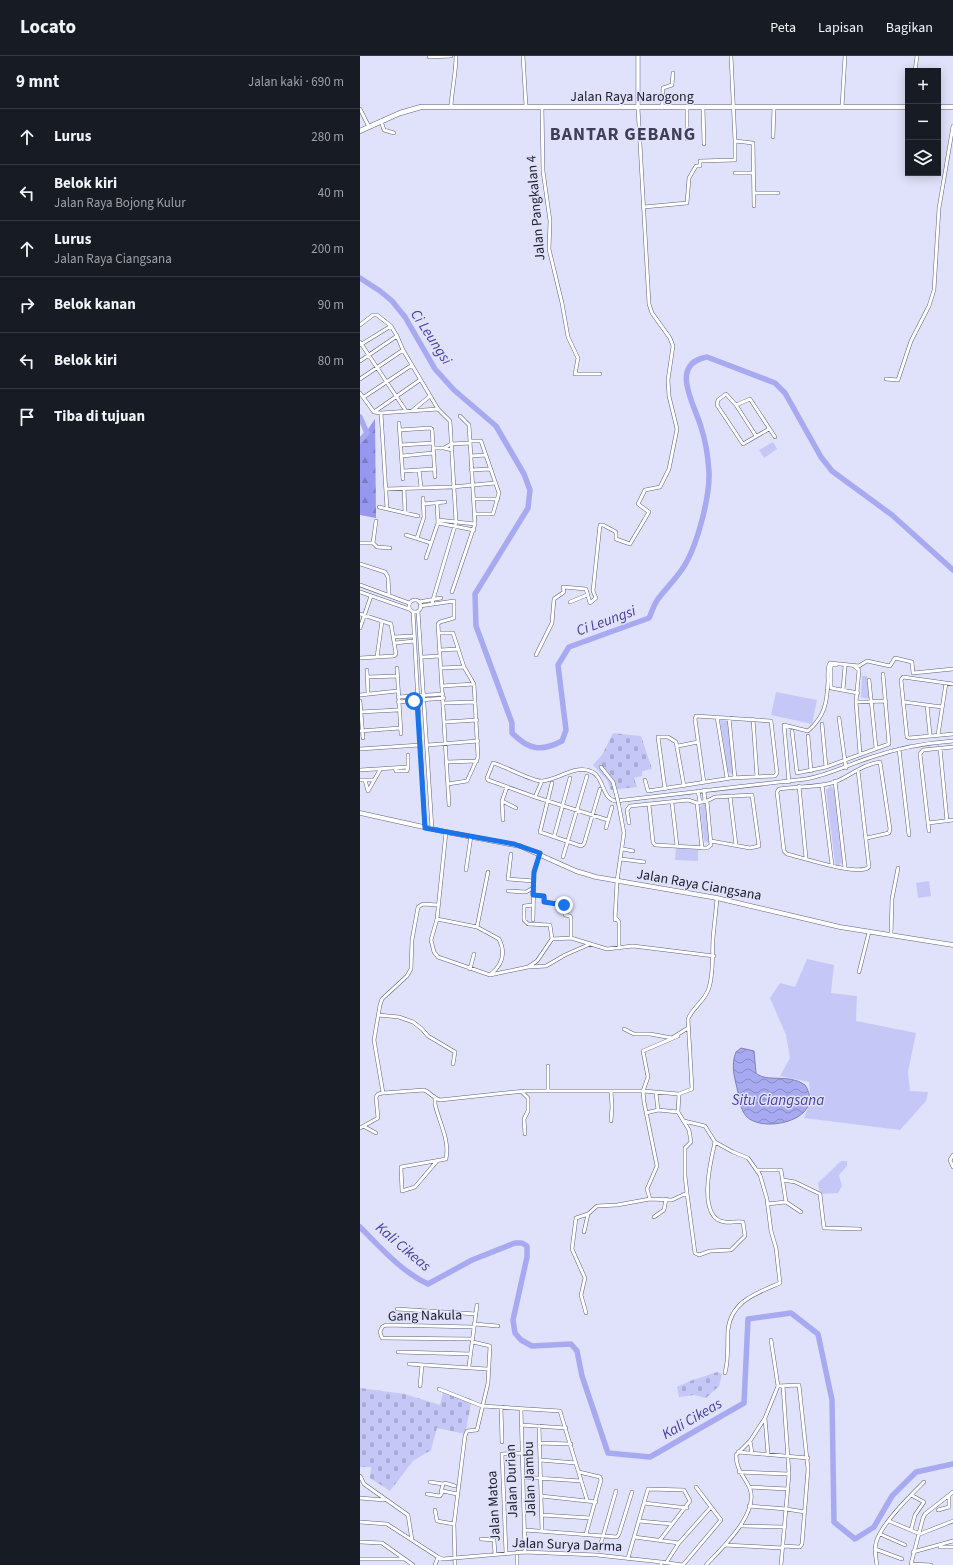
<!DOCTYPE html>
<html lang="id">
<head>
<meta charset="utf-8">
<style>
  body { margin:0; font-family:"Source Sans 3",sans-serif; background:#20242c; color:#f1f3f6 }
  .controls { position:absolute; right:12px; top:12px; display:grid; overflow:hidden; border-radius:0px; box-shadow:0 2px 10px #0003 }
  .controls button { width:36px; height:36px; display:grid; place-items:center; padding:0; border:0; border-bottom:1px solid #363941; background:#171b24; color:#f1f3f6; font:20px sans-serif }
  .stop { position:absolute; width:12px; height:12px; margin:-9px; border:3px solid #1a73e8; border-radius:50%; background:#fff }
  .stop.end { background:#1a73e8; border-color:#fff; box-shadow:0 1px 4px #0008 }
  .list { margin:0; padding:0; list-style:none }
  h2 { display:flex; justify-content:space-between; align-items:center; height:52px; margin:0; padding:0 16px; font-size:17px }
  h2 small { font-size:13px; font-weight:400; color:#9ea1a6 }
  .list li { display:grid; grid-template-columns:26px 1fr auto; gap:12px; align-items:center; box-sizing:border-box; height:56px; padding:0 16px; border-top:1px solid #363941 }
  .list b { display:block; font-size:15px; white-space:nowrap }
  .list p { margin:0; font-size:13px; white-space:nowrap; color:#9ea1a6 }
  .list em { font-size:13px; font-style:normal; color:#9ea1a6 }
  .icon { flex:none; width:22px; height:22px; fill:none; stroke:currentColor; stroke-width:2; stroke-linecap:round; stroke-linejoin:round }
  .map { position:relative; flex:none; width:593px; height:1509px; overflow:hidden }
  header { display:flex; align-items:center; gap:24px; box-sizing:border-box; height:56px; padding:0 20px; background:#171b24; border-bottom:1px solid #363941 }
  header strong { font-size:19px }
  nav { display:flex; gap:22px; margin-inline-start:auto; font-size:14px }
  main { display:flex }
  aside { flex:1; background:#171b24 }
  .map>svg:first-child { display:block }
  .green { fill:#c5c8f6 }
  .forest { fill:url(#forest-firs) }
  .cemetery { fill:url(#cemetery-stones) }
  .water { fill:url(#water-waves); stroke:#7f81b6 }
  .lines { fill:none; stroke-linecap:round; stroke-linejoin:round }
  .river { stroke:#a7aaf0; stroke-width:5.5 }
  .minor-casing { stroke:#60617b; stroke-width:4 }
  .tertiary-casing { stroke:#60617b; stroke-width:4.5 }
  .secondary-casing { stroke:#60617b; stroke-width:5 }
  .primary-casing { stroke:#60617b; stroke-width:5.5 }
  .minor { stroke:#fff; stroke-width:3 }
  .tertiary { stroke:#fff; stroke-width:3.5 }
  .secondary { stroke:#fff; stroke-width:4 }
  .primary { stroke:#fff; stroke-width:4.5 }
  .minor-bridge-casing { stroke:#60617b; stroke-width:4; stroke-linecap:butt }
  .minor-bridge { stroke:#fff; stroke-width:3 }
  .route { stroke:#1a73e8; stroke-width:5 }
  .labels { text-anchor:middle; dominant-baseline:central; stroke-width:3; stroke-linejoin:round; paint-order:stroke }
  .street-label { font-size:14px; fill:#21222d; stroke:#e0e2fb }
  .water-label { font-size:15px; font-style:italic; fill:#483da2; stroke:#e0e2fb }
  .district-label { font-size:18px; font-weight:bold; letter-spacing:1px; fill:#3f4058; stroke:#e0e2fb }
</style>
</head>
<body>
<header>
<strong>Locato</strong>
<nav><a>Peta</a><a>Lapisan</a><a>Bagikan</a></nav>
</header>
<main>
<aside>
<h2>9 mnt<small>Jalan kaki · 690 m</small></h2>
<ul class="list">
<li><svg class="icon" aria-label="ahead" viewBox="0 0 24 24"><path d="M12 20V5M6 11l6-6 6 6"/></svg><div><b>Lurus</b></div><em>280 m</em></li>
<li><svg class="icon" aria-label="left" viewBox="0 0 24 24"><path d="M17 20v-9H6M10 6l-5 5 5 5"/></svg><div><b>Belok kiri</b><p>Jalan Raya Bojong Kulur</p></div><em>40 m</em></li>
<li><svg class="icon" aria-label="ahead" viewBox="0 0 24 24"><path d="M12 20V5M6 11l6-6 6 6"/></svg><div><b>Lurus</b><p>Jalan Raya Ciangsana</p></div><em>200 m</em></li>
<li><svg class="icon" aria-label="right" viewBox="0 0 24 24"><path d="M7 20v-9h11M14 6l5 5-5 5"/></svg><div><b>Belok kanan</b></div><em>90 m</em></li>
<li><svg class="icon" aria-label="left" viewBox="0 0 24 24"><path d="M17 20v-9H6M10 6l-5 5 5 5"/></svg><div><b>Belok kiri</b></div><em>80 m</em></li>
<li><svg class="icon" aria-label="arrive" viewBox="0 0 24 24"><path d="M6 21V4h12l-3 4 3 4H6"/></svg><div><b>Tiba di tujuan</b></div></li>
</ul>
</aside>
<div class="map">
<svg width="593" height="1509" viewBox="0 0 593 1509">
  <defs>
    <pattern id="forest-firs" width="22" height="20" patternUnits="userSpaceOnUse"><rect width="22" height="20" fill="#9797ef"/><path d="M5 1l3.5 6h-7zM16 11l3.5 6h-7z" fill="#7b7bc2"/></pattern>
    <pattern id="cemetery-stones" width="16" height="16" patternUnits="userSpaceOnUse"><rect width="16" height="16" fill="#c5c8f6"/><path d="M2 7V4a2 2 0 0 1 4 0v3zM10 15v-3a2 2 0 0 1 4 0v3z" fill="#a9acd3"/></pattern>
    <pattern id="water-waves" width="16" height="10" patternUnits="userSpaceOnUse"><rect width="16" height="10" fill="#a7aaf0"/><path d="M0 5q4-4 8 0t8 0" fill="none" stroke="#888ac3"/></pattern>
  </defs>
  <rect width="100%" height="100%" fill="#e0e2fb"/>
  <path class="green" d="M413,386L417,393L404,402L399,394Z
    M502,620H507L509,641L507,643L501,641Z
    M416,636L457,644L452,668L411,659Z
    M360,664L369,665L374,717L373,718L368,716Z
    M471,730L474,733L483,806L477,810L475,807L466,734Z
    M344,747L347,750L351,787H349L344,785L340,751Z
    M316,792L338,794V805L315,804Z
    M569,825L571,840L558,842L556,827Z
    M447,903L474,909L471,937L497,940L496,965L556,977L548,1016L550,1035L568,1036L566,1045L540,1074L444,1062L451,1045L449,1026L420,1020L430,1002L426,979L410,942L420,927L435,931Z
    M481,1105H487V1110L479,1119L482,1130L478,1137L460,1138L458,1127Z"/>
  <path class="forest" d="M15,363L16,462L0,459V385Z"/>
  <path class="cemetery" d="M253,677L281,680L292,713L282,715V720L274,722L277,731L251,734L247,724L233,709L242,699Z
    M357,1316L362,1318L359,1330L346,1342L334,1339L319,1341L317,1331L330,1325Z
    M0,1332L45,1338L80,1349L83,1336L112,1343L105,1378L77,1372L71,1394L53,1405L30,1435L10,1422L11,1411H0Z"/>
  <path class="water" d="M381,992L394,995L396,1017C406,1027 428,1017 445,1029C467,1063 405,1078 387,1061C380,1054 379,1042 377,1032C374,1020 371,1009 376,996Z"/>
  <g class="lines">
    <path class="river" d="M0,222L20,235L32,245L45,261L75,313L94,334L136,370L164,418L170,434L168,452L115,538L116,570L152,667V677C169,694 181,696 202,685L206,674L198,609L209,591L289,562C292,556 294,548 298,543C307,531 319,520 326,507C338,486 350,440 349,416C348,400 346,386 341,371C335,349 308,308 347,301L415,327L425,337L461,401L472,415L532,459L593,514
      M0,361L7,377L0,385
      M0,1171C20,1191 42,1216 68,1228L112,1204L155,1187H162L167,1190V1201L153,1264L155,1277L161,1284L172,1290L211,1288L217,1295L222,1320L248,1397L290,1401L384,1347L388,1263L431,1257L458,1278L472,1344L474,1466L495,1483L514,1471L532,1440L556,1416L593,1408"/>
    <defs>
      <path id="minor" d="M163,0L166,50
        M371,0L375,85L393,87L394,150
        M69,1L91,0
        M555,15L557,0
        M91,50C92,33 96,17 96,0
        M182,51L183,115L190,165L189,193L202,247L208,281L218,302L215,318H240
        M482,51L485,0
        M302,52L303,32L312,29L313,17
        M343,52L344,88
        M0,53L9,71
        M21,65L24,74L34,77
        M413,81L414,51
        M327,83V51
        M375,117H393
        M394,137H418
        M284,151L327,147L329,122L336,110H340V105L375,104V85
        M0,269L13,259H17L31,270L37,280L43,294L78,353L90,365L96,466L72,547
        M0,286L46,355
        M0,289L31,270
        M0,305L37,280
        M0,323L43,294
        M526,323L538,324L551,285L569,250L574,234L579,152L593,70
        M0,337L14,356L21,357
        M4,341L52,309
        M376,349L396,380
        M53,354L70,340
        M14,356L60,324
        M39,367L43,423
        M409,373L383,388L357,349L358,344L366,338L376,349L390,343L415,381
        M40,374L70,372L72,373L75,421
        M110,385H121L139,437L133,458H115
        M41,389L73,387
        M73,392H84L92,394
        M84,392L91,388L110,387
        M42,400L73,397
        M111,400L126,399
        M59,414L61,431
        M111,414L130,413
        M43,415L74,413
        M44,432L45,457
        M26,433L92,431L135,427
        M114,443H138
        M63,448L85,446
        M19,451L58,460
        M27,453L21,357L78,353
        M78,464L115,468
        M78,467L114,474
        M46,479L71,487
        M57,482L64,461L63,442
        M0,487H13L17,491L30,492
        M13,487L16,465
        M66,502L78,467L77,447
        M0,508L25,516L28,521L29,539
        M0,529L49,547
        M0,536L49,553
        M92,536L115,468L109,369L100,360
        M49 550a6 6 0 1 1 12 0a6 6 0 1 1-12 0Z
        M59,546L81,542
        M210,546L227,539
        M60,550L94,545V562L80,566L78,568L89,749
        M58,555L72,773
        M53,556L65,772
        M0,558L31,568L36,598L34,600L0,602
        M0,572L11,540
        M78,577H93L104,611L114,628L118,701L107,725L88,728
        M34,581L54,580
        M35,587L54,585
        M80,594L98,593
        M176,599L192,567L194,543L204,536L203,531L226,533L230,547L236,542L233,535L240,469H243L256,476V483L270,488L289,456L278,448L285,434L300,431L309,413L317,373L309,340L308,324L313,290L310,282L292,257L289,248L278,52
        M17,601L22,565
        M63,601L80,600
        M476,609H471V632L498,637
        M495,611L499,614L496,646L500,698
        M37,612L41,678
        M81,612L104,611
        M7,614L8,638
        M8,621L38,620
        M509,624L516,692
        M593,628L543,621L541,624L547,681L549,682L593,678
        M82,630L114,628
        M483,634L485,610
        M0,639L37,635
        M38,641L83,638
        M0,645L3,682
        M38,646L84,642
        M496,646L526,645
        M544,646L582,651
        M84,647L115,646
        M567,649L570,679
        M0,656L38,654
        M357,661L367,722
        M369,662L375,722
        M479,662L486,712
        M393,663L397,721
        M85,666L117,664
        M462,668L466,711
        M0,675L40,672
        M432,675L437,717L466,711L529,688L523,618
        M578,679L586,627
        M448,680L451,715
        M68,689L118,685
        M318,690L338,686
        M580,692L587,765
        M0,693L60,689
        M539,693L549,779
        M87,706L117,705
        M241,711L253,726L257,741
        M35,712L36,715H47L48,711
        M0,714L48,711V699
        M498,714L509,811C499,821 441,801 427,798L424,795L417,736L419,733C437,730 457,732 475,726C490,720 503,708 520,706L530,773L529,777L507,782
        M0,724H14
        M5,724L8,735
        M285,724L288,735L371,722L415,720L417,717L411,665L336,660L335,663L344,727
        M182,725L175,741L128,724L127,722L133,707C145,710 173,726 182,725C199,724 213,709 230,715C245,720 241,743 256,745L446,723C470,719 489,708 512,701C538,692 566,687 593,685
        M475,725L485,812
        M429,726L424,669L448,675C465,660 467,647 468,625C468,619 467,612 470,607L499,610L507,605L530,610L535,602L552,606L553,617L593,613
        M192,727L180,776L221,790L224,788L240,733
        M462,729L472,809
        M439,730L446,802
        M147,731L142,745L156,752
        M305,733L298,681H308L316,686L324,730
        M344,734L345,746
        M8,735L20,714
        M338,735L340,746
        M370,740L376,789
        M175,741L248,764
        M142,745L143,764
        M312,747L317,790
        M337,747L342,792
        M289,749L293,786L295,789L347,792L351,789L347,745
        M269,767L267,754L270,750L328,744L337,747L347,745L355,741L392,739L399,790L390,792L351,785
        M568,767L593,764
        M246,772L252,751
        M569,775L560,698L563,694L593,691
        M86,776L77,863L71,884L74,896L78,901L130,919L168,911L177,905L192,883L190,869L168,868L164,864V850L173,849
        M194,781L210,722
        M263,793L273,795
        M151,798L148,823L174,825
        M203,801L227,720
        M261,803L284,806
        M106,814L111,780
        M148,835L166,836L173,832
        M173,839L184,840L185,846L204,849L205,859L210,860L211,862V882
        M255,861L259,866V892
        M77,863L117,871L139,883C146,897 142,909 131,918
        M173,864L174,817L180,797
        M255,864L257,825L264,777L259,750
        M117,871L128,816
        M531,879L532,843L538,812
        M192,883L211,882L247,893L273,890L354,900
        M169,911L186,910L205,899L230,888
        M110,913L114,898
        M499,916L509,876
        M18,959L39,961L53,966L62,973L68,980L95,996L93,1008
        M264,973L274,978H290L312,982L328,972
        M318,980L283,995L288,1021L283,1035L284,1046L297,1110L287,1133L290,1143L312,1144L327,1137L325,1120V1092L331,1086L329,1074L318,1056L319,1038
        M188,1010V1035
        M161,1035L168,1042V1055L164,1063L165,1078
        M251,1035L252,1051L251,1065
        M23,1037L14,984L20,949L22,943L47,920L51,913L52,884L58,851L63,848L78,849
        M75,1043V1048C79,1066 90,1084 86,1103L41,1111L42,1135L55,1131L77,1105
        M298,1054L318,1056
        M286,1057L298,1054L296,1037
        M324,1065L345,1070L355,1086C351,1103 336,1163 365,1166C370,1167 376,1165 383,1166L385,1180L371,1194L350,1195L339,1199L335,1197L327,1137
        M5,1071L16,1077
        M0,1072L18,1062L16,1041L18,1038L23,1037L64,1034C70,1036 73,1042 80,1044L165,1035H283L319,1038L332,1033L328,963C333,951 345,945 349,932C354,915 352,899 353,883C354,869 356,856 357,842
        M355,1086L373,1096L388,1102L400,1119L407,1143L411,1175L416,1192L420,1227C397,1237 371,1245 368,1274C367,1289 369,1303 365,1317
        M593,1099L590,1104L593,1111
        M397,1114H421L426,1146
        M423,1124L435,1126L460,1138L464,1172L500,1173
        M407,1148L426,1146L441,1156
        M294,1161L304,1154L306,1143
        M224,1176L228,1158L237,1150L257,1149L290,1143
        M37,1253L116,1258
        M226,1257L221,1239L225,1222L212,1193L216,1162L228,1158
        M114,1268L138,1270
        M113,1283L22,1282L20,1276L22,1271L26,1269L114,1271
        M411,1284L418,1330
        M38,1296L111,1298
        M49,1308L127,1313
        M109,1310L117,1249
        M60,1330L62,1309
        M79,1333L122,1350L200,1355L227,1444
        M141,1351L142,1386
        M161,1353L165,1496
        M405,1362L408,1398
        M161,1369L206,1372
        M179,1370L182,1475
        M390,1385L392,1397
        M179,1387L211,1388
        M378,1396L448,1402
        M180,1404L216,1407
        M219,1416L240,1421L241,1424L226,1478
        M379,1416L429,1418
        M0,1420L4,1428L48,1459L52,1484
        M163,1421L221,1425
        M70,1426L83,1428
        M389,1431L428,1433
        M81,1436L83,1428L85,1427L95,1430
        M67,1438L80,1440L83,1435L97,1438
        M551,1439L564,1446L555,1459L551,1474
        M181,1440L236,1446
        M0,1442L24,1444
        M284,1447L327,1452
        M389,1450L426,1453L445,1456
        M75,1454L77,1465L94,1468
        M578,1454L589,1451V1440
        M182,1459L230,1462
        M279,1465L312,1468
        M529,1465L560,1478L593,1465
        M0,1466L27,1468L78,1501L83,1503L165,1496L237,1499L301,1506V1509
        M382,1470L425,1471
        M165,1474L257,1481L259,1478L272,1436
        M520,1478L545,1489
        M274,1481L319,1487
        M121,1483L134,1484L135,1498
        M0,1486L22,1487L53,1509
        M365,1489L423,1492
        M580,1491H593
        M515,1493L542,1503
        M239,1494L256,1435
        M553,1496L593,1485
        M146,1497L142,1398L162,1397
        M268,1502L288,1433L324,1434L330,1445L300,1484
        M0,1503H44
        M301,1506L323,1509L361,1464L336,1431
        M306,1507L319,1487L351,1451
        M75,1509L78,1501
        M95,1509L94,1468L105,1380L107,1375L117,1374L128,1327L130,1290L113,1286
        M157,1509V1496
        M346,1509C361,1493 399,1458 390,1433C385,1421 376,1414 376,1399L390,1385L405,1362L418,1330L439,1329L448,1413L442,1488L440,1491L423,1490
        M421,1509L429,1418L423,1330
        M517,1509C516,1502 514,1494 516,1487C520,1469 551,1439 564,1426
        M571,1509L551,1508L563,1462L565,1458L593,1436"/>
      <path id="tertiary" d="M278,52V0"/>
      <path id="secondary" d="M0,757L86,776L160,790L216,815L236,821L357,842L480,871L593,889"/>
      <path id="primary" d="M578,51H593
        M0,75L40,57L61,51H548"/>
    </defs>
    <use href="#minor" class="minor-casing"/>
    <use href="#tertiary" class="tertiary-casing"/>
    <use href="#secondary" class="secondary-casing"/>
    <use href="#primary" class="primary-casing"/>
    <use href="#minor" class="minor"/>
    <use href="#tertiary" class="tertiary"/>
    <use href="#secondary" class="secondary"/>
    <use href="#primary" class="primary"/>
    <defs>
      <path id="minor-bridge" d="M257,741L259,750"/>
    </defs>
    <use href="#minor-bridge" class="minor-bridge-casing"/>
    <use href="#minor-bridge" class="minor-bridge"/>
  </g>
  <g class="lines">
    <path class="route" d="M54,645H57L65,772L154,788L180,797L174,816L173,839L184,840V846L204,849"/>
  </g>
  <g class="labels">
    <g class="street-label">
      <text x="272" y="41">Jalan Raya Narogong</text>
      <text transform="translate(176 152) rotate(-95)">Jalan Pangkalan 4</text>
      <text transform="translate(339 829) rotate(10)">Jalan Raya Ciangsana</text>
      <text transform="translate(65 1260) rotate(-1)">Gang Nakula</text>
      <text transform="translate(170 1423) rotate(-92)">Jalan Jambu</text>
      <text transform="translate(152 1425) rotate(-92)">Jalan Durian</text>
      <text transform="translate(134 1450) rotate(-93)">Jalan Matoa</text>
      <text transform="translate(207 1489) rotate(2)">Jalan Surya Darma</text>
    </g>
    <g class="water-label">
      <text transform="translate(71 281) rotate(57)">Ci Leungsi</text>
      <text transform="translate(246 565) rotate(-20)">Ci Leungsi</text>
      <text x="418" y="1044">Situ Ciangsana</text>
      <text transform="translate(43 1191) rotate(40)">Kali Cikeas</text>
      <text transform="translate(332 1363) rotate(-30)">Kali Cikeas</text>
    </g>
    <g class="district-label">
      <text x="263" y="78">BANTAR GEBANG</text>
    </g>
  </g>
</svg>
<div class="controls">
<button>+</button>
<button>−</button>
<button><svg class="icon" aria-label="layers" viewBox="0 0 24 24"><path d="M12 4l9 5-9 5-9-5zM3 14l9 5 9-5"/></svg></button>
</div>
<div class="stop" style="left:54px;top:645px"></div>
<div class="stop end" style="left:204px;top:849px"></div>
</div>
</main>
</body>
</html>
